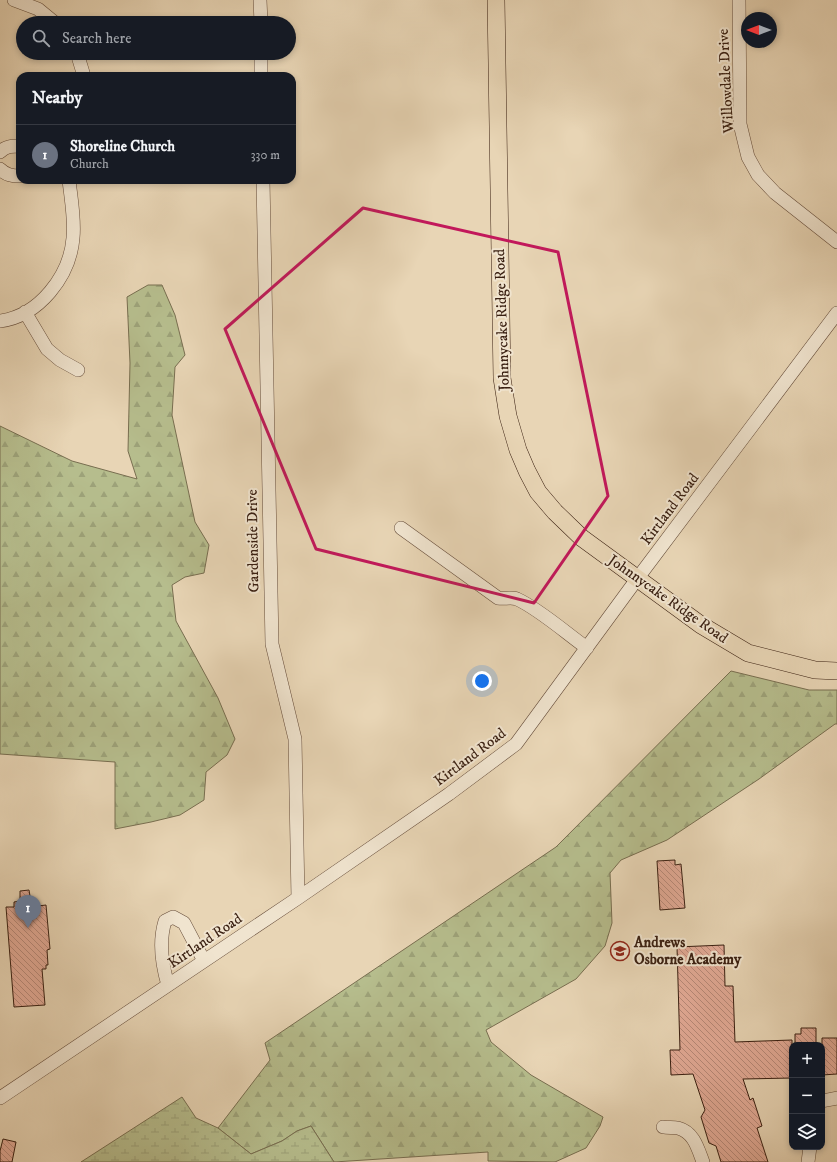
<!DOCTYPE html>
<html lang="en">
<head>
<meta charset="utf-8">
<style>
  body { margin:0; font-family:"IM FELL DW Pica",serif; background:#242831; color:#f1f3f6 }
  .controls { position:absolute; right:12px; bottom:12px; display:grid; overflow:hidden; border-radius:8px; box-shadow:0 2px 6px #0003 }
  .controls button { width:36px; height:36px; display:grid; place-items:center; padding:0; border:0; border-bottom:1px solid #363941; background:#171b24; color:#f1f3f6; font:20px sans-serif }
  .compass { position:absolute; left:741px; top:12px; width:36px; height:36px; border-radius:50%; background:#171b24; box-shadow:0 2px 6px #0003; rotate:270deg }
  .you { position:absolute; left:482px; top:681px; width:14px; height:14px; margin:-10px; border:3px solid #fff; border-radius:50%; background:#1a73e8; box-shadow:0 0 0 6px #1a73e833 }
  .badge { display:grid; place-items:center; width:26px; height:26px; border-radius:50%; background:#d93025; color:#fff; font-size:13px; font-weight:700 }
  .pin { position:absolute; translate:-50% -33px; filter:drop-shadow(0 1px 2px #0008) }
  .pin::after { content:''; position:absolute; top:21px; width:14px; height:12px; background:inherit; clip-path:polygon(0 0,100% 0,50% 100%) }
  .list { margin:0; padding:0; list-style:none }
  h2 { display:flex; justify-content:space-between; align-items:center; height:52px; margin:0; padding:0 16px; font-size:17px }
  h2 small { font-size:13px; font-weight:400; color:#9ea1a6 }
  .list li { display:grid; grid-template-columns:26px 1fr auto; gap:12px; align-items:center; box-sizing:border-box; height:60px; padding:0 16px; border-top:1px solid #363941 }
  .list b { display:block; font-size:15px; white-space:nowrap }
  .list p { margin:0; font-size:13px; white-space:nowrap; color:#9ea1a6 }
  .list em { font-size:13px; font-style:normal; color:#9ea1a6 }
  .icon { flex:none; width:22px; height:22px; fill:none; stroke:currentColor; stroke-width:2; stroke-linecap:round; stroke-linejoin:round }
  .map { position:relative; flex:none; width:837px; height:1162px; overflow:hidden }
  .search { position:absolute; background:#171b24; box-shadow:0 2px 6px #0003; left:16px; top:16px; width:280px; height:44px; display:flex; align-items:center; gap:10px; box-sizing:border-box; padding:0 14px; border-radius:22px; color:#9ea1a6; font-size:15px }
  .panel { position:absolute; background:#171b24; box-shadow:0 2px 6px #0003; left:16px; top:72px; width:280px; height:112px; border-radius:12px }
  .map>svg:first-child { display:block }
  .forest { fill:url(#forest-firs); stroke:#786e50 }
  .wetland { fill:url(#wetland-marsh); stroke:#786e50 }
  .building { fill:url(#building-back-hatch); stroke:#3a2012 }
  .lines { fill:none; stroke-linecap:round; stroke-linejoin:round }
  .minor-casing { stroke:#664d3b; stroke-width:14 }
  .major-casing { stroke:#3a2012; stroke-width:18 }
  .minor { stroke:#f0e4cf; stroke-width:13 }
  .major { stroke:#e8d5b5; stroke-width:17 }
  .marked { fill:none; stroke:#c2185b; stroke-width:3; stroke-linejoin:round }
  .labels { text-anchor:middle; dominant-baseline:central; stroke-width:4; stroke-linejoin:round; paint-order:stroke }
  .street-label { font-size:15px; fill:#3a2012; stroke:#f0e4cf }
  .poi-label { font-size:15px; font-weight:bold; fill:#3a2012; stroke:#f0e4cf; text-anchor:start }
</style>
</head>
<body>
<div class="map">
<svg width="837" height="1162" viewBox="0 0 837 1162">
  <defs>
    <pattern id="forest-firs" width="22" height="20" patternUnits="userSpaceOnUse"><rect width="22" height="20" fill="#b6bd8d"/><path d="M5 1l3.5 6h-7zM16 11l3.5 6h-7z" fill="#9da279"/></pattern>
    <pattern id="wetland-marsh" width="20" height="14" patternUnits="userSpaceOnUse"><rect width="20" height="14" fill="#b6bd8d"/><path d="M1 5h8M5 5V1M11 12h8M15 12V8" fill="none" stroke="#9da279"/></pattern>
    <pattern id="building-back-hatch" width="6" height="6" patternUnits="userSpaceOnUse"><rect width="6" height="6" fill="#e2aa96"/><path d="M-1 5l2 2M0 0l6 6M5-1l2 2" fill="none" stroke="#b88a79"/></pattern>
  </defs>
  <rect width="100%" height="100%" fill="#e8d5b5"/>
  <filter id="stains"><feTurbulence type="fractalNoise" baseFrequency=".005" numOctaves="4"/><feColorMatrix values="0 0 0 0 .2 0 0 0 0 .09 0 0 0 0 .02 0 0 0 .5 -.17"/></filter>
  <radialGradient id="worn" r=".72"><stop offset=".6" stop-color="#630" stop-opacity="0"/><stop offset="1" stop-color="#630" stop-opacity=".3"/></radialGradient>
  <path class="forest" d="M148,285H162L175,315L185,355L175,367L172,415L195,522L209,545L204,573L185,577L172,585L176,621L218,698L235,739L227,755L206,772L204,800L180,815L151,822L115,829V762L0,754V426L72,461L137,479L128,451L130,363L127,297Z
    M731,671L809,690H837V724H835L759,779L667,840L621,860L610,873L612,923L605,946L576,979L486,1030L491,1042L531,1075L603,1117L600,1126L586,1148L555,1162L488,1161V1152L334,1162L311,1126L297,1131L282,1141L251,1154L218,1128L270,1060L265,1043L556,847Z"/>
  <path class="wetland" d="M182,1097L196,1118L218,1128L251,1154L282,1141L297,1131L311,1126L334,1162H81Z"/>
  <path class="building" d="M675,860V865L681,864L685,908L660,910L657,861Z
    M29,890L31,902L38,901V906L46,905L50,949L47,950L48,965H46V969H42L45,1005L14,1007L6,907H14V902L20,901V891Z
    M724,945L725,986H733L735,1042L792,1040V1078L743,1079L750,1100L753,1098L762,1126L757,1128L768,1162H721L716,1146L709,1143L701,1117L705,1110L693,1074L671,1075L670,1050H680L677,947Z
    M801,1028H816V1045H795V1034H801Z
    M822,1038H837V1074L822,1075Z
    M3,1139L16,1142L12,1162H0V1151Z"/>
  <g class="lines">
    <defs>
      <path id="minor" d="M14,0L38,9L55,23
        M260,0L261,23
        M739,0L740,124L748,157L758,175L775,193L837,242
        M77,53L84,76
        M261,53V76
        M0,152C6,146 12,146 20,146
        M0,169C6,175 12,176 20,176
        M263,180L272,644L295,739L298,898
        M25,312L47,349L60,360L78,370
        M0,321C39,316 70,276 73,238C75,219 71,199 69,180
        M401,528L498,598C504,599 512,597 517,599C539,609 566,633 587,648
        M168,985C162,965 159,941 165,921L173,917L184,923L204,961
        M0,1098L298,898L449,794L516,744L637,579L837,313
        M822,1101L837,1098
        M663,1127C668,1128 673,1127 678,1128C694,1132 698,1149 703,1162
        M808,1162L810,1147"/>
      <path id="major" d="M496,0L502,378L508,416L518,450L527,471L538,492L555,512L582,538L701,625L748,653L815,670L837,671"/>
    </defs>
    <use href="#minor" class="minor-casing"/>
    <use href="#major" class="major-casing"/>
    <use href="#minor" class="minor"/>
    <use href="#major" class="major"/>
  </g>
  <path class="marked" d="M363,208L558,252L608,496L534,603L316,549L225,329Z"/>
  <defs>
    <symbol id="school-ring" viewBox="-11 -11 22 22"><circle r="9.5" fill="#f0e4cf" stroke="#8f2418" stroke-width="1.5"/><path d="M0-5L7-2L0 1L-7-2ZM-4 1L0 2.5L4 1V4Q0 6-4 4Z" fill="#8f2418"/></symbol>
  </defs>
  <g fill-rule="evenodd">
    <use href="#school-ring" x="609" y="940" width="22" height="22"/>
  </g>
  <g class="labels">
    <g class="street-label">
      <text transform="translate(726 81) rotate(-93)">Willowdale Drive</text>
      <text transform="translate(502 320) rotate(-92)">Johnnycake Ridge Road</text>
      <text transform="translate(670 509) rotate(-53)">Kirtland Road</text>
      <text transform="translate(253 541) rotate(-91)">Gardenside Drive</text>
      <text transform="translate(668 599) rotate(35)">Johnnycake Ridge Road</text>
      <text transform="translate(470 757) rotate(-37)">Kirtland Road</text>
      <text transform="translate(205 941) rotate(-34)">Kirtland Road</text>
    </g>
    <g class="poi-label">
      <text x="634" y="942">Andrews<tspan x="634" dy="17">Osborne Academy</tspan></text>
    </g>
  </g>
  <rect width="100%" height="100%" filter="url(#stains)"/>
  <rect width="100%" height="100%" fill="url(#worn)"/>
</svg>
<div class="controls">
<button>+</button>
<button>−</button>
<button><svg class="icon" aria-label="layers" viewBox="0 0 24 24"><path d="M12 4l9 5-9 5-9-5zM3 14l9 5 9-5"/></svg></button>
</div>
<svg class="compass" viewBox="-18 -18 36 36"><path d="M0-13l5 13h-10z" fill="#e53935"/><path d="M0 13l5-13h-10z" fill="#9ea1a6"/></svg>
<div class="you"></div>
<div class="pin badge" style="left:28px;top:928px;background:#6b7280">1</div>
<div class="search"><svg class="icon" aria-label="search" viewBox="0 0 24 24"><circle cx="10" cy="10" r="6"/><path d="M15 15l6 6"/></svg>Search here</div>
<section class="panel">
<h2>Nearby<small></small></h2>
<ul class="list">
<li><span class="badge" style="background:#6b7280">1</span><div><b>Shoreline Church</b><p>Church</p></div><em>330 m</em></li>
</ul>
</section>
</div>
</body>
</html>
